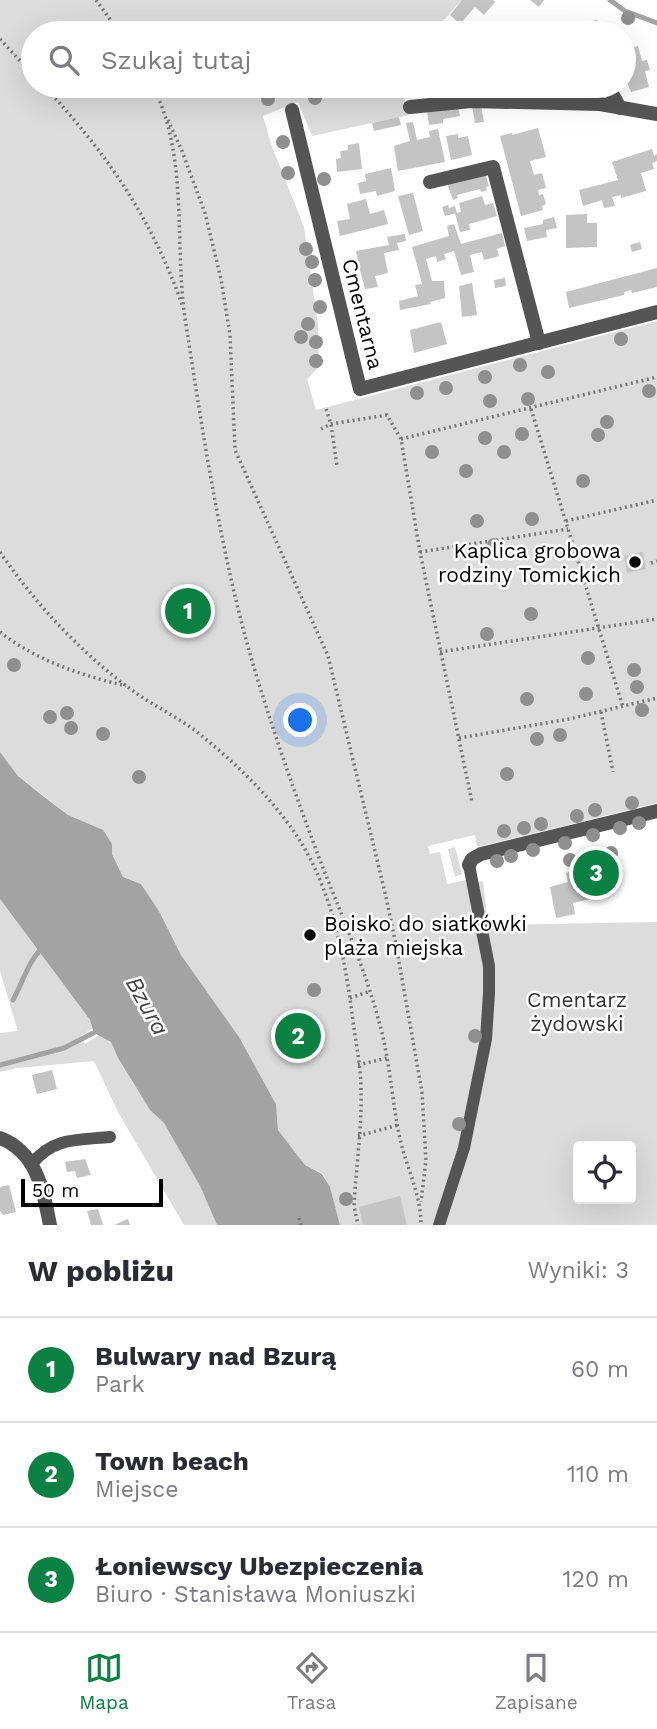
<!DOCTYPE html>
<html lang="pl">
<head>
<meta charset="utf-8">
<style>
  body { margin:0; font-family:"Work Sans",sans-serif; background:#f2f2f3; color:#2b2b33 }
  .controls { position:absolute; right:21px; bottom:21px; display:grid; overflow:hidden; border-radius:7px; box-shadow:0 7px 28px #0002 }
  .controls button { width:63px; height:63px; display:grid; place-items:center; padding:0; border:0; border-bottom:2px solid #e1e1e2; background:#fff; color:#2b2b33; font:35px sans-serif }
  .scale { position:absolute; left:21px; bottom:18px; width:142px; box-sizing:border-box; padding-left:7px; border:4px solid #000; border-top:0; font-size:19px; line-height:24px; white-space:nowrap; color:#000; -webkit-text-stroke:5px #fff; paint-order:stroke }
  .you { position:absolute; left:301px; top:721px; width:24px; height:24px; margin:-18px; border:5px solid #fff; border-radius:50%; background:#1a73e8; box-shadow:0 0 0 10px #1a73e833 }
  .badge { display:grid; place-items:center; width:46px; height:46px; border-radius:50%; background:#0b8043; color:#fff; font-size:23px; font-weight:700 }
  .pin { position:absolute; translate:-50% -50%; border:4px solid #fff; box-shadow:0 2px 7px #0006 }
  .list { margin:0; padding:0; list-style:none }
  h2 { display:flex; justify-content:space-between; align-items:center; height:91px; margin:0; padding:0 28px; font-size:30px }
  h2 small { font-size:23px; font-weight:400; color:#7c7c81 }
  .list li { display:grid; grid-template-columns:46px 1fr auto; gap:21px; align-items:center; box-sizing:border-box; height:105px; padding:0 28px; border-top:2px solid #e1e1e2 }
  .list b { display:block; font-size:26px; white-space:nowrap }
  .list p { margin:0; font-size:23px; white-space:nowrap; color:#7c7c81 }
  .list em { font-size:23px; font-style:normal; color:#7c7c81 }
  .icon { flex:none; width:38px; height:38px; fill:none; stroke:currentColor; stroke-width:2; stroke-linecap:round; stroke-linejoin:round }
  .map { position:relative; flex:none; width:657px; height:1225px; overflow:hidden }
  .search { position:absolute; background:#fff; box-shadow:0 7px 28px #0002; left:21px; right:21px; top:21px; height:77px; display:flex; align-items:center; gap:18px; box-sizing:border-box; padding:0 24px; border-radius:38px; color:#7c7c81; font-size:26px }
  .sheet { height:406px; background:#fff }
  nav { display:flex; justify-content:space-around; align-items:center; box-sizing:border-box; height:98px; border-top:2px solid #e1e1e2; background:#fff; font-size:19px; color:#7c7c81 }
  nav a { display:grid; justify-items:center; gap:4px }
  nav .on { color:#0b8043 }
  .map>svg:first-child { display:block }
  .green { fill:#dcdcdc; fill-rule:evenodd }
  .water { fill:#a3a3a3 }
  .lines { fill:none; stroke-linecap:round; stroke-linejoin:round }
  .stream { stroke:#a3a3a3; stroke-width:5 }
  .building { fill:#c4c4c4 }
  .path { stroke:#777; stroke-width:3.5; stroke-dasharray:2 3.5; stroke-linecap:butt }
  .service { stroke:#555; stroke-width:12 }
  .minor { stroke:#555; stroke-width:14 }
  .tree { fill:#8f8f8f }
  .poi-dot { fill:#000; stroke:#fff; stroke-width:2.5 }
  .labels { text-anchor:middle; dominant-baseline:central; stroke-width:5; stroke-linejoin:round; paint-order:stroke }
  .street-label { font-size:21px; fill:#000; stroke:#fff }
  .poi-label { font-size:21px; fill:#000; stroke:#fff; text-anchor:end }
  .park-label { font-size:21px; fill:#333; stroke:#fff }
  .water-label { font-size:23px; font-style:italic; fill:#444; stroke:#fff }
</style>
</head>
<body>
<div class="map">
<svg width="657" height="1225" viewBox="0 0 657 1225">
  <rect width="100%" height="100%" fill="#fff"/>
  <path class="green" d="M0,0H462L432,33H33V86H401L409,115L312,136L298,102L263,116L271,144L304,227L318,324L319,367L307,379L316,410L657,321V803L477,847L475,835L428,846L430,854L440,852L447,884L466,880L467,885L483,881L488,925L657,922V1225H340L330,1188L323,1174L305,1165L278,1130L276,1104L239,1037L181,955L159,911L141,884L123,877L112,854L68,815L18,776L0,752ZM578,1146H631V1199H578Z
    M455,847L462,874L455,877L448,849Z
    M0,899L90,1020L93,1028L81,1036L85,1044L99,1035L111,1042L118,1058L150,1110L164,1122L200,1186L217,1225H184L118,1112L94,1061L18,1068L0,1072V1033L18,1031L0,971Z"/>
  <path class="water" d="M0,752L18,776L43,796L68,815L103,830L112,844V854L123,877L141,884L159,911L181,955L239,1037L276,1104L278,1130L305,1165L322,1174L330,1187L340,1225H217L200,1186L164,1123L150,1110L118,1058L111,1042L94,1033L90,1020L0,899Z"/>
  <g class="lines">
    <path class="stream" d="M610,0L625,11L657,23
      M13,1000C23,982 28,962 42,948
      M0,1065L64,1048L99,1030"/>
  </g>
  <path class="building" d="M462,0H493L495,2L484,15L475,7L460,24L450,15Z
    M530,0H544L539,7Z
    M596,20L607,29L609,33H592L588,22Z
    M638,46L642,61L647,60L650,70L645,71L649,87L631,92L624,75V50Z
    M472,106H481L484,122L475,123Z
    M458,107L460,116L443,119V123L429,125L427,111Z
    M399,117L401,125L374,131L372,123Z
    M413,122L417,140L430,137L429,131L438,129L445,162L398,171L394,146L410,141L406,123Z
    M538,128L546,157L530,161L534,175L542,173L546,188L538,190L539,195L543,194L546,204L542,206L543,210L521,216L500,136L512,133V135Z
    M458,134V138L468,136L472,155L451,160L446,136Z
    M359,143L362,169L337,172L336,159L341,158L340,151L348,150V145Z
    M652,149L654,156L657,154V161L652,163L654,169L641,173L646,191L621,198V195L612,197L615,206L604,208L602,200L583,206L579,190L618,180L612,162Z
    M391,168L395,191L377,196L376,191L360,194L358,183L366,181L365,174Z
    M485,173L489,186L486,187L487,190L481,192L480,189L457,195L458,198L453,200L447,183Z
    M413,193L423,231L409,235L398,196Z
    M482,196L485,205L493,203L497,216L469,224L470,230L460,232L455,213L461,212L459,203Z
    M366,199L370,214L384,210L388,224L340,236L337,221L350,219L347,204Z
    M448,205L449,208L455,206L457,213L445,216L442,207Z
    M587,214V223H597V247L566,248V215Z
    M554,217L557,228L546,230L547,237L527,241L524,228L543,224V220Z
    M454,224L461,244L502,233L505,246L497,249L499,256L484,260L482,252L470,255L474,272L461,275L454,251L444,254L446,259L437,262L436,256L426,259L432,281H444L445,298L430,302L431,304L400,310L399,301L418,296L415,285L422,284L412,247L449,236L447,226Z
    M405,234L406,241L397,243L399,250L384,253L388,273L375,276L378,287L365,289L360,270L355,271L353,263L358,262L356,251L389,245L387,237Z
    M640,242L642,249L632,252L630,245Z
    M657,268V287L632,293L631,290L624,292V295L569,308L566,292Z
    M505,278L506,286L495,288L494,280Z
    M472,283L477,315L462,317L459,286Z
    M441,322L447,344L414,353L410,330Z
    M643,552L646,569L627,573L624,556Z
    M605,865L612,894L573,903L575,914L556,918L550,887L568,882L566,873Z
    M52,1070L57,1089L37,1094L32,1075Z
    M85,1159L91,1175L77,1178L75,1171L67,1172L65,1162Z
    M9,1185L16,1212L3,1215L0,1211V1187Z
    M400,1196L407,1225H363L359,1207Z
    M98,1209L103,1225H91L87,1211Z
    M128,1219L130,1225H114Z"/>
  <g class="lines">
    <path class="path" d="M96,0L120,33
      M0,39L33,75
      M44,86C108,155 151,217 183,307
      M153,86C189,158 174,242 185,318C205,447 224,577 264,700C282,757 302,813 323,868C344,921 367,974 381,1029C390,1064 392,1099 399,1134C405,1165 421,1193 421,1225
      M168,120L182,151L205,213L221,279L230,335L235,450L328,656L386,897L396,945L422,1092L426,1160L421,1202
      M326,409L331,424L337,466
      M531,409L623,707
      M321,429L331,424L387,415L401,439L420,552L472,802
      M401,439L657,377
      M566,521L657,500
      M0,552C36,605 84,656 136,693C157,708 182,719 202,736C240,767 276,802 302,844C333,895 346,964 353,1021C356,1044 361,1067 361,1090C362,1128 356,1168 354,1206L358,1225
      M420,552L568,529
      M651,563L657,561
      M0,632C37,661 81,675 126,686
      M440,652L657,619
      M601,712L613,772
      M459,738L569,719L657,698
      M350,998L368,992
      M358,1065L387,1058
      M358,1136L398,1125
      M299,1218L301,1225"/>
    <path class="service" d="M32,1164C52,1137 79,1140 110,1137
      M439,1225L464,1148L486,1039L489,993V966L469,865"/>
    <path class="minor" d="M608,86L620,108
      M410,107L471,101L600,104L657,114
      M292,110L360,389L657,312
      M430,182L493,167L539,343
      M469,865L472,859L481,854L657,811
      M0,1138C37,1152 43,1190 50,1225"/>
  </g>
  <g class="tree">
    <circle cx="628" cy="18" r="7"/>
    <circle cx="315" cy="98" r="7"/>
    <circle cx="268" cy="99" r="7"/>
    <circle cx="283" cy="142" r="7"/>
    <circle cx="288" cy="173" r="7"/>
    <circle cx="324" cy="179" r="7"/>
    <circle cx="306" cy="249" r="7"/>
    <circle cx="312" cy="262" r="7"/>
    <circle cx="315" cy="280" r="7"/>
    <circle cx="320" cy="307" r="7"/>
    <circle cx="308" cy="324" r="7"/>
    <circle cx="301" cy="337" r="7"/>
    <circle cx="621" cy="339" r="7"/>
    <circle cx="316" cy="342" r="7"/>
    <circle cx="316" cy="361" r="7"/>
    <circle cx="520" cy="365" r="7"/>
    <circle cx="548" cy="372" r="7"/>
    <circle cx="485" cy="377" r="7"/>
    <circle cx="446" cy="388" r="7"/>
    <circle cx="649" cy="391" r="7"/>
    <circle cx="417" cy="393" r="7"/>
    <circle cx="528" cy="399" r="7"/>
    <circle cx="490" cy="401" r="7"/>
    <circle cx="607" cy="422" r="7"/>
    <circle cx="522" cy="434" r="7"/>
    <circle cx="598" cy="435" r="7"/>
    <circle cx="485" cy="438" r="7"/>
    <circle cx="432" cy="452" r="7"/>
    <circle cx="504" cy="452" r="7"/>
    <circle cx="466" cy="471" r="7"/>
    <circle cx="583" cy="481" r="7"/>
    <circle cx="532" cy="519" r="7"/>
    <circle cx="477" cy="521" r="7"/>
    <circle cx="494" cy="545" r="7"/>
    <circle cx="531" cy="614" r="7"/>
    <circle cx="487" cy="634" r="7"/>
    <circle cx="588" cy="658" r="7"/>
    <circle cx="14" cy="665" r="7"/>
    <circle cx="634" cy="670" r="7"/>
    <circle cx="637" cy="687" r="7"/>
    <circle cx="586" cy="694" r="7"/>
    <circle cx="527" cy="699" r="7"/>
    <circle cx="642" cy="710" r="7"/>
    <circle cx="67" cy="713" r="7"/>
    <circle cx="50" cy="717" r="7"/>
    <circle cx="71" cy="728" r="7"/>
    <circle cx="103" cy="734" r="7"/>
    <circle cx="560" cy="735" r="7"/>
    <circle cx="537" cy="739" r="7"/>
    <circle cx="507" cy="774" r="7"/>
    <circle cx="139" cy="777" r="7"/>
    <circle cx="632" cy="803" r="7"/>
    <circle cx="595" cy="810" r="7"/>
    <circle cx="577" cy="816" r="7"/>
    <circle cx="639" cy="823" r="7"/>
    <circle cx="541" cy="824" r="7"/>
    <circle cx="524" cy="828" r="7"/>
    <circle cx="620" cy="828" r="7"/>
    <circle cx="504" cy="831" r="7"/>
    <circle cx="593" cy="835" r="7"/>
    <circle cx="565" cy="843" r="7"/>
    <circle cx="533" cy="850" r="7"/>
    <circle cx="611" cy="853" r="7"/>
    <circle cx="511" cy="856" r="7"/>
    <circle cx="597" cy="857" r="7"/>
    <circle cx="570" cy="860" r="7"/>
    <circle cx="497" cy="861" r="7"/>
    <circle cx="615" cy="871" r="7"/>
    <circle cx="314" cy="990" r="7"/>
    <circle cx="475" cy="1036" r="7"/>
    <circle cx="459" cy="1124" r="7"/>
    <circle cx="346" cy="1199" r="7"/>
  </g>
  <g class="poi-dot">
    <circle cx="635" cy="562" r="7"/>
    <circle cx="310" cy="935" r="7"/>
  </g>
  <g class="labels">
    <g class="street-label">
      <text transform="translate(363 314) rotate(76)">Cmentarna</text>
    </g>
    <g class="poi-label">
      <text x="621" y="550">Kaplica grobowa<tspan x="621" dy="24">rodziny Tomickich</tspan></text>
      <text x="324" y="923" text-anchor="start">Boisko do siatkówki<tspan x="324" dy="24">plaża miejska</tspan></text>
    </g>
    <g class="park-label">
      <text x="577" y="999">Cmentarz<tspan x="577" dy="24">żydowski</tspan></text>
    </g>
    <g class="water-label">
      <text transform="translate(147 1006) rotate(61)">Bzura</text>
    </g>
  </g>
</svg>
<div class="controls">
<button><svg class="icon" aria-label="locate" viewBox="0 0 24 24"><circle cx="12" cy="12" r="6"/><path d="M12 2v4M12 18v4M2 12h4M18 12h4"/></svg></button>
</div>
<div class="scale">50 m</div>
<div class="you"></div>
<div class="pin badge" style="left:188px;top:611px">1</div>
<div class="pin badge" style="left:298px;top:1036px">2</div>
<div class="pin badge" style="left:596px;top:873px">3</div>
<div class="search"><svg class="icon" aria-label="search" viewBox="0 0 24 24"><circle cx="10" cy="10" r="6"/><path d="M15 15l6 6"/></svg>Szukaj tutaj</div>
</div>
<section class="sheet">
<h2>W pobliżu<small>Wyniki: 3</small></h2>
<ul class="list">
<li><span class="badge">1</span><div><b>Bulwary nad Bzurą</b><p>Park</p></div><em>60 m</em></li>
<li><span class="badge">2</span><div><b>Town beach</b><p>Miejsce</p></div><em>110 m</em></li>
<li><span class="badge">3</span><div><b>Łoniewscy Ubezpieczenia</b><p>Biuro · Stanisława Moniuszki</p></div><em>120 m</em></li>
</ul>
</section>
<nav>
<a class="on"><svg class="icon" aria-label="map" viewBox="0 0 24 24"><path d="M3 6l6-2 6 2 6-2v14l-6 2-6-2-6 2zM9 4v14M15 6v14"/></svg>Mapa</a>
<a><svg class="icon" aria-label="directions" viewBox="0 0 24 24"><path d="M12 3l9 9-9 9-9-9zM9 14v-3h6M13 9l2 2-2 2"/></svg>Trasa</a>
<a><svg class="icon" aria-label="saved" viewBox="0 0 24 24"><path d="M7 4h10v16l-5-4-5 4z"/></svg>Zapisane</a>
</nav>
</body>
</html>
